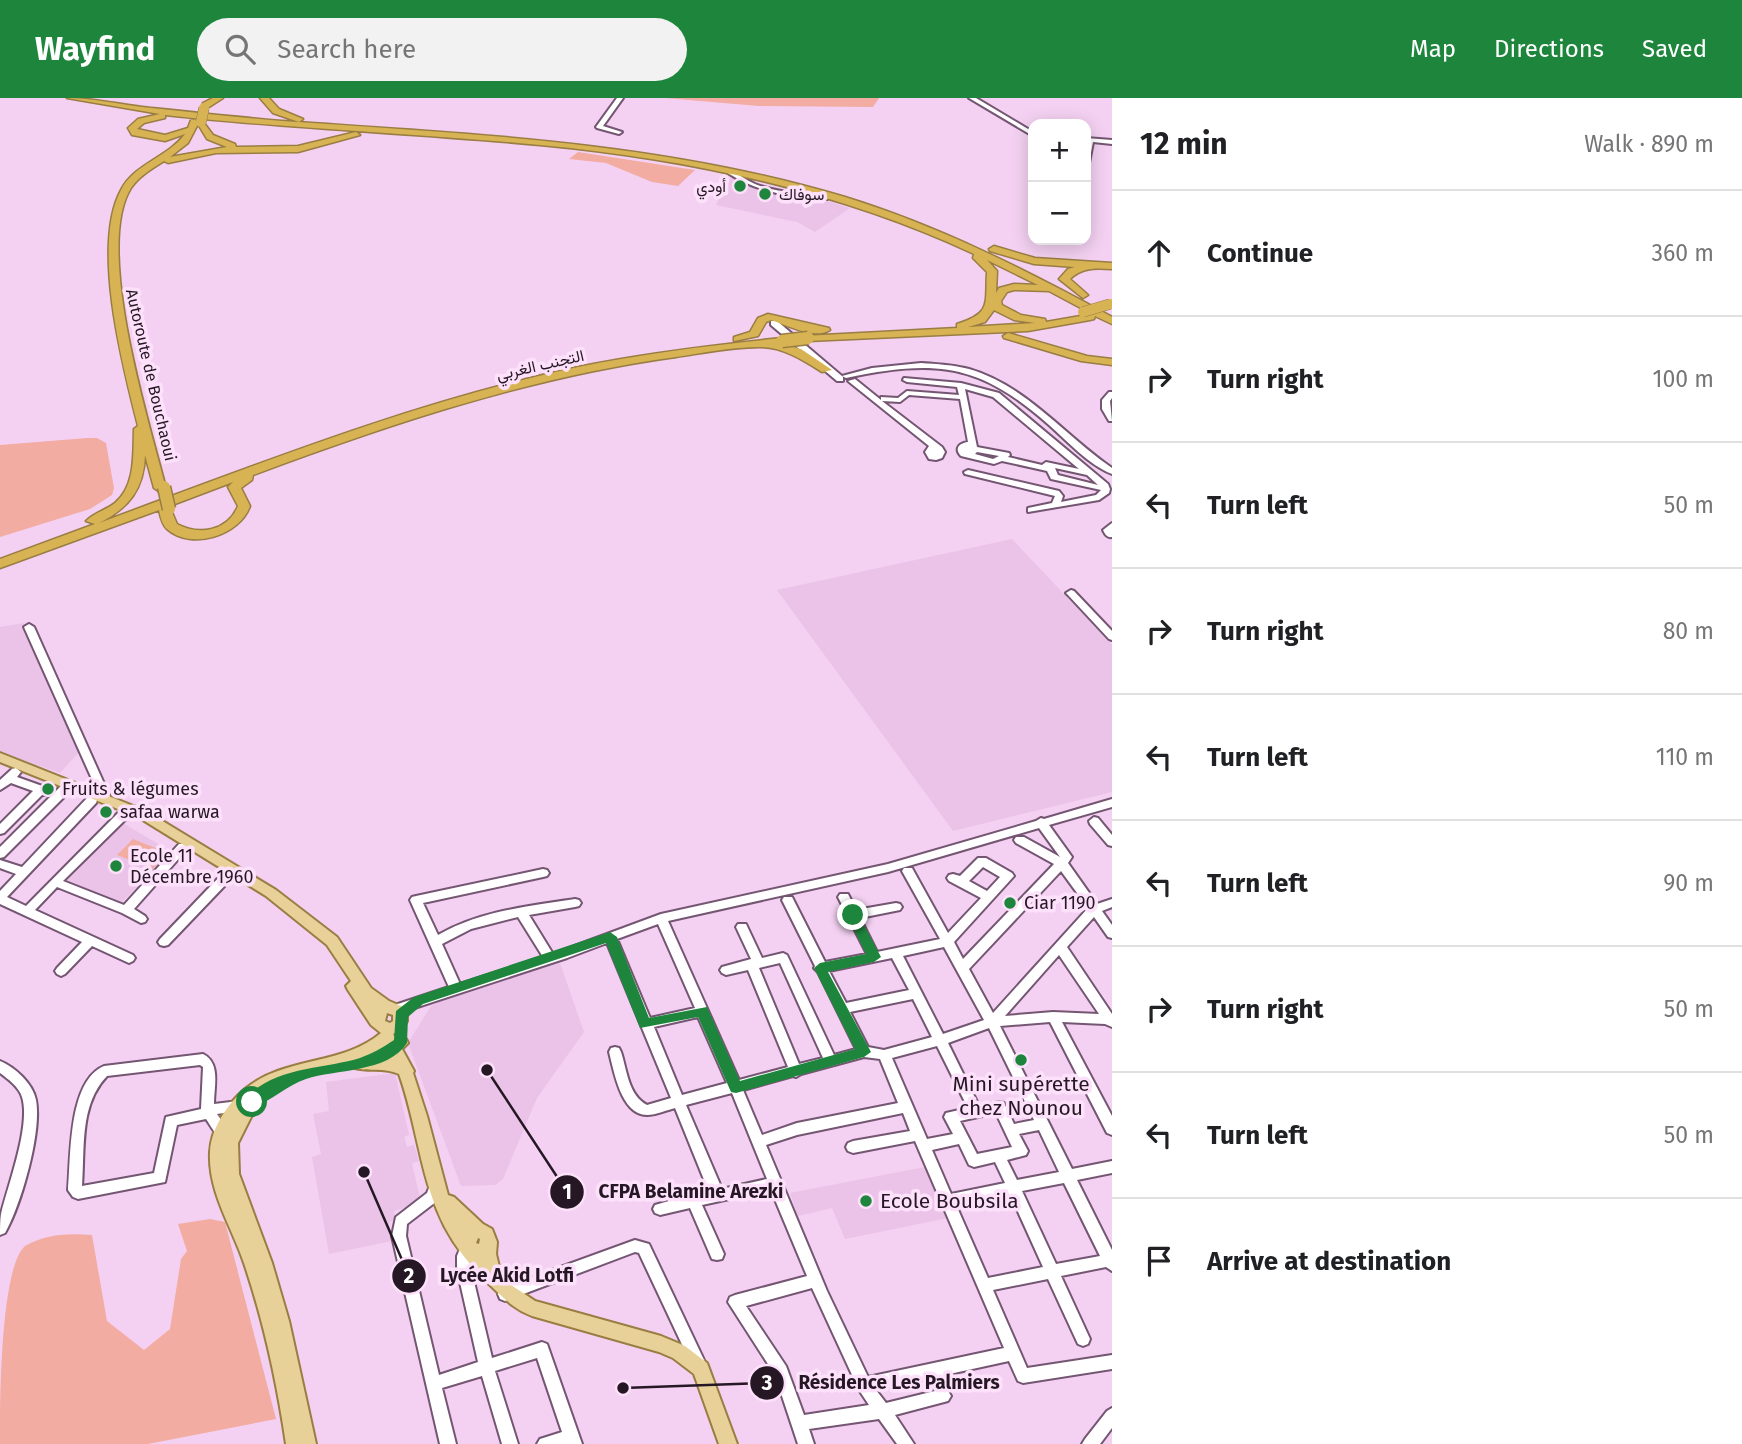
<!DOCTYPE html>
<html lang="en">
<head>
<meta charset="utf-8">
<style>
  body { margin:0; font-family:"Fira Sans",Vazirmatn,sans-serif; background:#f2f2f2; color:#202124 }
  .controls { position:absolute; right:21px; top:21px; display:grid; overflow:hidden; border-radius:14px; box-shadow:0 4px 18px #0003 }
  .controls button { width:63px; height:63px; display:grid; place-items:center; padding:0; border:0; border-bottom:2px solid #e0e0e0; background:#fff; color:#202124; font:35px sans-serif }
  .stop { position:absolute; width:21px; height:21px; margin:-16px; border:5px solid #1d863c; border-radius:50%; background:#fff }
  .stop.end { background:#1d863c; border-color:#fff; box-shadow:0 2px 7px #0008 }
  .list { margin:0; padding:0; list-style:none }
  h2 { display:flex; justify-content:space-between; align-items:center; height:91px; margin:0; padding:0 28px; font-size:30px }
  h2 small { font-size:23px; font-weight:400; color:#757577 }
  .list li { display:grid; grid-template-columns:46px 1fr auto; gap:21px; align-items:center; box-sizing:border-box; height:126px; padding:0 28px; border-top:2px solid #e0e0e0 }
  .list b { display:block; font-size:26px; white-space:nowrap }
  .list em { font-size:23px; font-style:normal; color:#757577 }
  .icon { flex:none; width:38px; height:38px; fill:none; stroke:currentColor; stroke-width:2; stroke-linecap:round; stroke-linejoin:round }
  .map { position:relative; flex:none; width:1112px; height:1346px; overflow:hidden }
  header { display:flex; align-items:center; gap:42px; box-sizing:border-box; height:98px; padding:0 35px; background:#1d863c; color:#fff }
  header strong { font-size:33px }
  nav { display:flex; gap:38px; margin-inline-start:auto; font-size:24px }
  .search { width:490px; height:63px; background:#f2f2f2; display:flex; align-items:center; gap:18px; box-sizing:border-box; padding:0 24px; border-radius:38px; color:#757577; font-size:26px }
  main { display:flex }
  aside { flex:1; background:#fff }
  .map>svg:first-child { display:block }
  .built { fill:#ebc2e8 }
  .green { fill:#f2aca2 }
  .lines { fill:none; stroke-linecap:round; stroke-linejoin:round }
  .minor-casing { stroke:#745672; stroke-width:4 }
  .major-casing { stroke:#997d43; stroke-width:4 }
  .highway-casing { stroke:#997d43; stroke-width:3 }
  .minor { fill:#fff; fill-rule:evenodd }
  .major { fill:#e8d198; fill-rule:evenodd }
  .highway { fill:#d8b354; fill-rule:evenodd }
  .highway-bridge-far1-casing { stroke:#997d43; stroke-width:11; stroke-linecap:butt }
  .highway-bridge-casing { stroke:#997d43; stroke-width:15; stroke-linecap:butt }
  .highway-bridge-far1 { stroke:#d8b354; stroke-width:10 }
  .highway-bridge { stroke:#d8b354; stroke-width:12 }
  .route { fill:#1d863c }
  .poi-dot { fill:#1d863c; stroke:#fde1fb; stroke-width:2.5 }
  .labels { text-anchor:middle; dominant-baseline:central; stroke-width:7; stroke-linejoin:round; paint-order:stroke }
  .far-poi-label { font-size:16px; fill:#251824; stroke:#fde1fb; text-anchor:end }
  .far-street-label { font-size:16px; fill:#251824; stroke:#fde1fb }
  .poi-label { font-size:18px; fill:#251824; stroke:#fde1fb; text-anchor:start }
  .near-poi-label { font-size:21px; fill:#251824; stroke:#fde1fb }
  .leader { fill:none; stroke:#251824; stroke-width:2.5 }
  .callout-dot { fill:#251824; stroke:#fde1fb; stroke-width:2.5 }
  .mark-label { font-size:21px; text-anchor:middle; font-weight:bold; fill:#fff }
  .callout-label { font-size:19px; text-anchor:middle; font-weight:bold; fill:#251824; stroke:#fde1fb; stroke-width:7; stroke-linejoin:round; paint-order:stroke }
</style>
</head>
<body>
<header>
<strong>Wayfind</strong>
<div class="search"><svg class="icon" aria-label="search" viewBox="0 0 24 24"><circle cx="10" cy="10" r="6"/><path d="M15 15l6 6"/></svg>Search here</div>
<nav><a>Map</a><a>Directions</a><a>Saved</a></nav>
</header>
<main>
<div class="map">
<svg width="1112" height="1346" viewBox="0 0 1112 1346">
  <rect width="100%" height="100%" fill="#f4d1f2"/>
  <path class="built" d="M733,79L821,101L850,110L815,134L797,124L716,107L720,98L711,94Z
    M1012,441L1112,547V694L953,733L777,492Z
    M23,525L79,654L60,675L0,654V529Z
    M121,724L172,754L121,805L59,782Z
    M560,865L584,934L537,1000L503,1081L495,1087L461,1088L408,945L431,908L453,897Z
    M395,975L409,1037L404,1039L407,1049L414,1047L419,1063L412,1065L421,1105L394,1113L395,1122L389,1124L392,1143L329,1156L312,1059L321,1056L313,1016L329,1013L326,984Z
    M925,1069L948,1120L845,1141L832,1110L798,1118L790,1095Z"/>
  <path class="green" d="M665,0H879L873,9L759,8Z
    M578,54L695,72L678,88L652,84L606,65L569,61Z
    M87,340H97L106,345L114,390L112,397L90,411L0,439V347Z
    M133,741L168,755L153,771L117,757Z
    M210,1121L225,1124L276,1321L148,1346H0C0,1307 0,1170 25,1148C45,1136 70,1135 92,1137L107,1223L144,1252L170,1231L181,1161L187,1153L178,1126Z"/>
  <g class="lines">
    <defs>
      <path id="minor" d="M617,0H623L603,28L622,34L619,36L597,30L596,29Z
        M969,0H976L1033,34V38Z
        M1086,40L1112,42V46L1093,44L1089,65L1086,67Z
        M730,72C738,76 746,82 755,86C778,95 803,96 827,97L830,99L827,101C792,99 758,95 728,75L727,74Z
        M771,223H777L843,279V283H837L771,227Z
        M921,265C937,266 954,267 969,271C1027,288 1064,337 1112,370V376C1089,367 1068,344 1049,327C979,265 936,261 846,280L842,278L872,270Z
        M904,280L961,285L999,295L1108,386L1110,391L1109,395L1099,402L1028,414V410L1052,405L1055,398L965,376L964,374L968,372L1059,393L1063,398L1061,404L1096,397L1101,392L1051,381L1047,373L1002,363L994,366L961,358C954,351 959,345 968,344L960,301L909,297L900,304L882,303L942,349L945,354L942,360L936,362L929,361L925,354L929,348L848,283L855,281L881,302V299L898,300L907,293L959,297L957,289L907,284L903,282ZM965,291L993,299L1079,371L1046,364L1042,367L1008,359L1010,357L1009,355L977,349ZM977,354L999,358L993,361L975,356ZM1055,370L1087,377L1098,387L1058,377Z
        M1109,294H1112V300L1110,303L1112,323H1109L1102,311V302Z
        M1112,425V439C1107,440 1105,436 1103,432Z
        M1071,492L1074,493L1112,533V542L1109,541L1068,497L1066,495Z
        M29,526L34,529L110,699L109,702L105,703L100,699L24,529Z
        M16,670L21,674L17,679L45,689L50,694L49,697H42L4,735L0,736V726L33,693L11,685L0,692V682L12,671Z
        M64,688L68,689L69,692L68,695L4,759L0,760V749L60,689Z
        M92,698L97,702L96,705L7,799L26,808L120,713L124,712L129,716L128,719L63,783L124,807L179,746H187L189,749L134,811L145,818L147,821L145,824L141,825L122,815L57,789L35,812L133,857L135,860L133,863L129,865L92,848L65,876L61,878L57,876L55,873L57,870L82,844L0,806V793L16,776L0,770V762L22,769L88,699Z
        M1112,701V709L1049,727L1072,759L1068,765L1097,806L1112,801V809L1102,813L1112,827V840L1108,839L1094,819L1067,849L1112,916V929L1105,926L1062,924L1112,1018V1037L1107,1035L1050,924L1000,928L1072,1071L1112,1063V1075L1077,1082L1112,1152V1173L1106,1169L1061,1178L1090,1241L1088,1246L1083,1248L1078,1246L1048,1181L993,1192L1027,1270L1112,1257V1271L1023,1285L1018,1283L1009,1263L876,1292L886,1305L943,1291L948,1293L951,1298L948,1303L895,1317L914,1346H897L879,1321L809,1331L814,1346H798L775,1277L728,1204L730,1199L735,1197L807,1178L771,1092L702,1107L724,1156L722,1161L717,1162L712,1161L690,1110L660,1117L655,1115L653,1111L655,1107L693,1096L709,1094L675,1010C667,1012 656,1017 647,1017C621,1017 614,973 609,954L611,950L615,949L619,950L621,954C627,972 628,997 647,1007L671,1000L607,845L567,860L396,916L392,914L390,911L392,908L449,889L410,802L412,799L416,798L543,771L547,772L549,775L547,778L543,779L423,805L438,837C479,813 529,808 575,801L579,802L581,805L579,808L575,809L529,817L553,856L661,816L888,766L1036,723L1041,720L1044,721ZM1039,730L1060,759L1024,739H1016L1014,742L1016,745L1054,766L963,861L954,844L1014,778L1012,775L986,760H978L960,778L953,776L949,777L947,780L949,783L981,800L948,835L912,770H904L902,773L940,841L877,854L860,820L900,812L902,809L900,806L896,805L856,812L848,796H840L838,799L867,856L825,864L792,799H784L782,802L815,868L814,870L818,874L856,951L834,957L787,857L783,855L762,860L746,826H738L736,829L751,861L722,869L720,872L722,875L726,877L748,872L788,969L739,982L668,823L888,774ZM983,769L1000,779L987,793L969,783ZM1061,773L1088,810L993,915L969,871ZM518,819L543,859L460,886L442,846L471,831ZM658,826L695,910L650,920L617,841ZM944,849L984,922L943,936L903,858ZM1059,857L1099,916L1053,914L1005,918ZM892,860L909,892L846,905L829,873ZM780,865L823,960L799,966L759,870ZM913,901L932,939L884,952L868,949L850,914ZM698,919L727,985L682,997L654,929ZM989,930L1034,1022L1014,1026L1004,1005L999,1004L979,1008L948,945ZM937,948L968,1010L946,1015L944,1019L953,1036L927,1041L892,960ZM864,959L880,961L898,1005L797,1025L762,1037L743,992L793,978L796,979L801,976ZM732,995L767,1081L722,1091L686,1007ZM903,1015L910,1033L853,1043L848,1045L846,1049L848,1053L853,1055L915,1043L1004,1250L868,1279L827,1193L766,1047L797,1037ZM996,1015L1012,1049L977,1056L960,1023ZM1039,1032L1059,1074L1017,1082L1007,1062L1026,1057L1028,1053L1019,1036ZM959,1046L969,1067L974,1069L995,1064L1005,1085L951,1096L932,1052ZM1064,1085L1100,1158L1056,1166L1022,1093ZM1010,1096L1043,1169L988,1180L956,1107ZM812,1190L859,1292L869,1307L804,1317L786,1268L746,1208Z
        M1094,719L1098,720L1112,737V748L1108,747L1090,726L1089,723Z
        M229,772L233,773L235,776L233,779L168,847L164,848L160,847L158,844L160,841L225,773Z
        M203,956C221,965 214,988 214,1006L239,1003L244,1004L245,1008L244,1012L217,1016L230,1035L228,1039C217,1043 212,1029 206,1021L177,1027L165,1084L78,1101L73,1099L68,1092C71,1059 68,983 104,968ZM200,967L203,969L201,1011L166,1019L154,1075L82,1088C85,1051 79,1007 107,978Z
        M0,963C15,969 33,986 36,1002C42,1034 21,1107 5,1135L0,1137C0,1130 0,1122 1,1116C8,1087 31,1027 22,999C19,989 8,981 0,975Z
        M437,1081L442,1083L444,1087L437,1103L407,1126L406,1138L439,1277L478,1264L457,1171V1158L463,1144L468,1142L473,1144L475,1148L471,1158V1171L492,1260L542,1244L547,1246L582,1346H537L540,1341L562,1334L537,1260L495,1273L518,1346H502L482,1278L442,1290L456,1346H440L392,1138L396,1119L427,1095L432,1083Z
        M635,1142L649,1146L704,1262L706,1267L704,1272L699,1274L694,1272L639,1155L635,1154L505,1203L500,1201L498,1196L500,1191Z
        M1112,1310V1330L1100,1346H1082L1085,1341L1107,1313Z"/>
      <path id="major" d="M0,655L146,713L276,792L337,839L371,890L389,903L403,909L407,917V923L402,932L393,936L396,941L401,939L406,941L408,945L402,951L414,973L413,975L427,1018L448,1097L454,1099L483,1126L492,1131L497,1144L496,1156L500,1173L511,1187L535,1203L661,1238L685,1248L707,1265L737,1346H719L694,1276L673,1260L659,1254L532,1218C512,1210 504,1200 489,1186C467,1165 448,1140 437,1112C419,1068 415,1020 399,976C384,969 369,974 355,970L353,965C318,976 280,977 252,1004L256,1009L238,1045L239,1076L272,1165L289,1223L316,1346H286C277,1285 264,1224 244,1165C232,1129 208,1094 210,1054C211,1031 227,1006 245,991C285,958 342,968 381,935L371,927L348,892L346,888L351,883L327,847L266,798L138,719L0,664ZM387,915L393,917V923L390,925L385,923ZM478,1140L480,1141L479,1146L476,1145Z"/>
      <path id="highway" d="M67,0C92,0 117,6 142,9C189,14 235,19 282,23C472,36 662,44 845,99C939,128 1026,172 1112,219V226L1095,218L1094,221L1090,222L1028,233L808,243L803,240L804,238L957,230V226C992,215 985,206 987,174L973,160L974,156C837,92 689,61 540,47C415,35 290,31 165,17V20L144,25L137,31L165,37L188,30L191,22L201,21L213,37L235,46L236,49L298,48L356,34L360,37L298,54L216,55L168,65L164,63C153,70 139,78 131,90C94,149 149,324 166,390L160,394L154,390L145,357C144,391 129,410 99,425C256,367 414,304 578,269C645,255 714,247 782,240L788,243L781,246L801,251L832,272L822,274C803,262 783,249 760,249C732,249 703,255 676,259C530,279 390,326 253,377L252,382L241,390L250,408C240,437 192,453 167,431C162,427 160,417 159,412L0,470V461L95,426L86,423C94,415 106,412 115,405C136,387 133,356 134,331L138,328C123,269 91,147 121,92C134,66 168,59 185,36L165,43L132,37L128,30L138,21L160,16ZM198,26L207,41L227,49L170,59L188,45ZM987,162L1038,187L1014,186L999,190L996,195L997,173ZM1014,192L1049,193L1092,216L1046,224L1045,221L1021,217L1002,207L1001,203L1007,194ZM994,212L1014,222L1035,225L968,229L985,224ZM233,384L228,389L238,408C228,433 199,438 177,426L171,412L167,409Z
        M213,0H223L209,9H203V5Z
        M260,0H269L279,11L303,21L299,24L273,15Z
        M994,148L1035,160L1112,165V171C1096,170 1082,169 1070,181L1088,197L1083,200L1059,181L1068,171L1075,169L1034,166L990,153L989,151Z
        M768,216L829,230L830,232C815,242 787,227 771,222L766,224L758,238L734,243V239L750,234L758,220Z
        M1008,235L1087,258L1112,261V267L1081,263L1004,240L1003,238Z"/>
    </defs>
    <use href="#minor" class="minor-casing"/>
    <use href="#major" class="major-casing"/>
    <use href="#highway" class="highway-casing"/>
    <use href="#minor" class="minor"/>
    <use href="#major" class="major"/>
    <use href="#highway" class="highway"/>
    <defs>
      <path id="highway-bridge-far1" d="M201,24L204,10
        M1083,214L1110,206"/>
      <path id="highway-bridge" d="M782,243L808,240
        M164,389L169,411"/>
    </defs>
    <use href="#highway-bridge-far1" class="highway-bridge-far1-casing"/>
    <use href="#highway-bridge" class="highway-bridge-casing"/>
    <use href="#highway-bridge-far1" class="highway-bridge-far1"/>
    <use href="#highway-bridge" class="highway-bridge"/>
  </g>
  <path class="route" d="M853,812L857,814L881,859L874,864L828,874L871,954L864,959L736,995L731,994L698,919L640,930L606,845L423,906L408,919L407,945C388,975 335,971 306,981C286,988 271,1003 252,1010L245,1004C266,969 326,971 360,960C371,956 384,949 394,942L396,913L414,899L610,834L617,839L649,920L707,909L740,983L855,951L814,870L820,865L866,856L847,817Z"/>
  <g class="poi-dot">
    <circle cx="740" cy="88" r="7"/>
    <circle cx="765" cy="96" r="7"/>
    <circle cx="48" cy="691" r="7"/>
    <circle cx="106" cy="714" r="7"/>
    <circle cx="116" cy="768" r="7"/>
    <circle cx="1010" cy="805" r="7"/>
    <circle cx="1021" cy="962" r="7"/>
    <circle cx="866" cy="1103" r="7"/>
  </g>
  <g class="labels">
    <g class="far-poi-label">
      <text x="726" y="88">أودي</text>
      <text x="779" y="96" text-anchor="start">سوفاك</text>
    </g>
    <g class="far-street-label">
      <text transform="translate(540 267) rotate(-13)">التجنب الغربي</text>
      <text transform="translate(151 277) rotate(77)">Autoroute de Bouchaoui</text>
    </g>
    <g class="poi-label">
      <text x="62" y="691">Fruits &amp; légumes</text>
      <text x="120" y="714">safaa warwa</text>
      <text x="130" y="758">Ecole 11<tspan x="130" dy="21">Décembre 1960</tspan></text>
      <text x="1024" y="805">Ciar 1190</text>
    </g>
    <g class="near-poi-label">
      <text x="1021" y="986">Mini supérette<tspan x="1021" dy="24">chez Nounou</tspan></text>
      <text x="880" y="1103" text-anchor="start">Ecole Boubsila</text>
    </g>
  </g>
  <path class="leader" d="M487 972L567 1094M364 1074L409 1178M623 1290L767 1285"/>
  <g class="callout-dot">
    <circle cx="487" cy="972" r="7"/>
    <circle cx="364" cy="1074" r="7"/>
    <circle cx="623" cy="1290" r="7"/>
    <circle cx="567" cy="1094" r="18"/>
    <circle cx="409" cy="1178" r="18"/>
    <circle cx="767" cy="1285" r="18"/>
  </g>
  <g class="mark-label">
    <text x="567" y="1101">1</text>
    <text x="409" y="1185">2</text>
    <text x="767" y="1292">3</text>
  </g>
  <g class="callout-label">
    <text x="691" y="1100">CFPA Belamine Arezki</text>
    <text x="507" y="1184">Lycée Akid Lotfi</text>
    <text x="899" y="1291">Résidence Les Palmiers</text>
  </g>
</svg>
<div class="controls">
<button>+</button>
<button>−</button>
</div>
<div class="stop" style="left:252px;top:1004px"></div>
<div class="stop end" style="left:853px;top:817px"></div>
</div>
<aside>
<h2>12 min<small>Walk · 890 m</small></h2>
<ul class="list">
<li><svg class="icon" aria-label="ahead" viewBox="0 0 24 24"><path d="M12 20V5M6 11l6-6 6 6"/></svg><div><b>Continue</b></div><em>360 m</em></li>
<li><svg class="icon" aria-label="right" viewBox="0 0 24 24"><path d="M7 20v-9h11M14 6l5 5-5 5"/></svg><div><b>Turn right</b></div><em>100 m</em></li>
<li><svg class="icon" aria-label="left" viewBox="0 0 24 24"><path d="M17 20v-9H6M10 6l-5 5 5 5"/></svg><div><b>Turn left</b></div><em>50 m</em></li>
<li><svg class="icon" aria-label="right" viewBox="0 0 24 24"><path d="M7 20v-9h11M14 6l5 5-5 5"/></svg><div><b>Turn right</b></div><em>80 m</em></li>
<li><svg class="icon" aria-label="left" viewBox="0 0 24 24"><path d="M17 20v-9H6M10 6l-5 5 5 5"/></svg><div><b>Turn left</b></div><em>110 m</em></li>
<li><svg class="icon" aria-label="left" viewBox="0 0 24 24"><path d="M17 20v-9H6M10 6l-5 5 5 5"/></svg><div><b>Turn left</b></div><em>90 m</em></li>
<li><svg class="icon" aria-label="right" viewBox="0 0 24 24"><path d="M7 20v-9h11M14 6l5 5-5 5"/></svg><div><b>Turn right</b></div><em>50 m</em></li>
<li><svg class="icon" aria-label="left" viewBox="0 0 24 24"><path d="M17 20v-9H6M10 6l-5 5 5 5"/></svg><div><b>Turn left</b></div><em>50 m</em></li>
<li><svg class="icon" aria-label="arrive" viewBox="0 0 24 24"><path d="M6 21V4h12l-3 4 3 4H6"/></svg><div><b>Arrive at destination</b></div></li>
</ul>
</aside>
</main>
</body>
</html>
